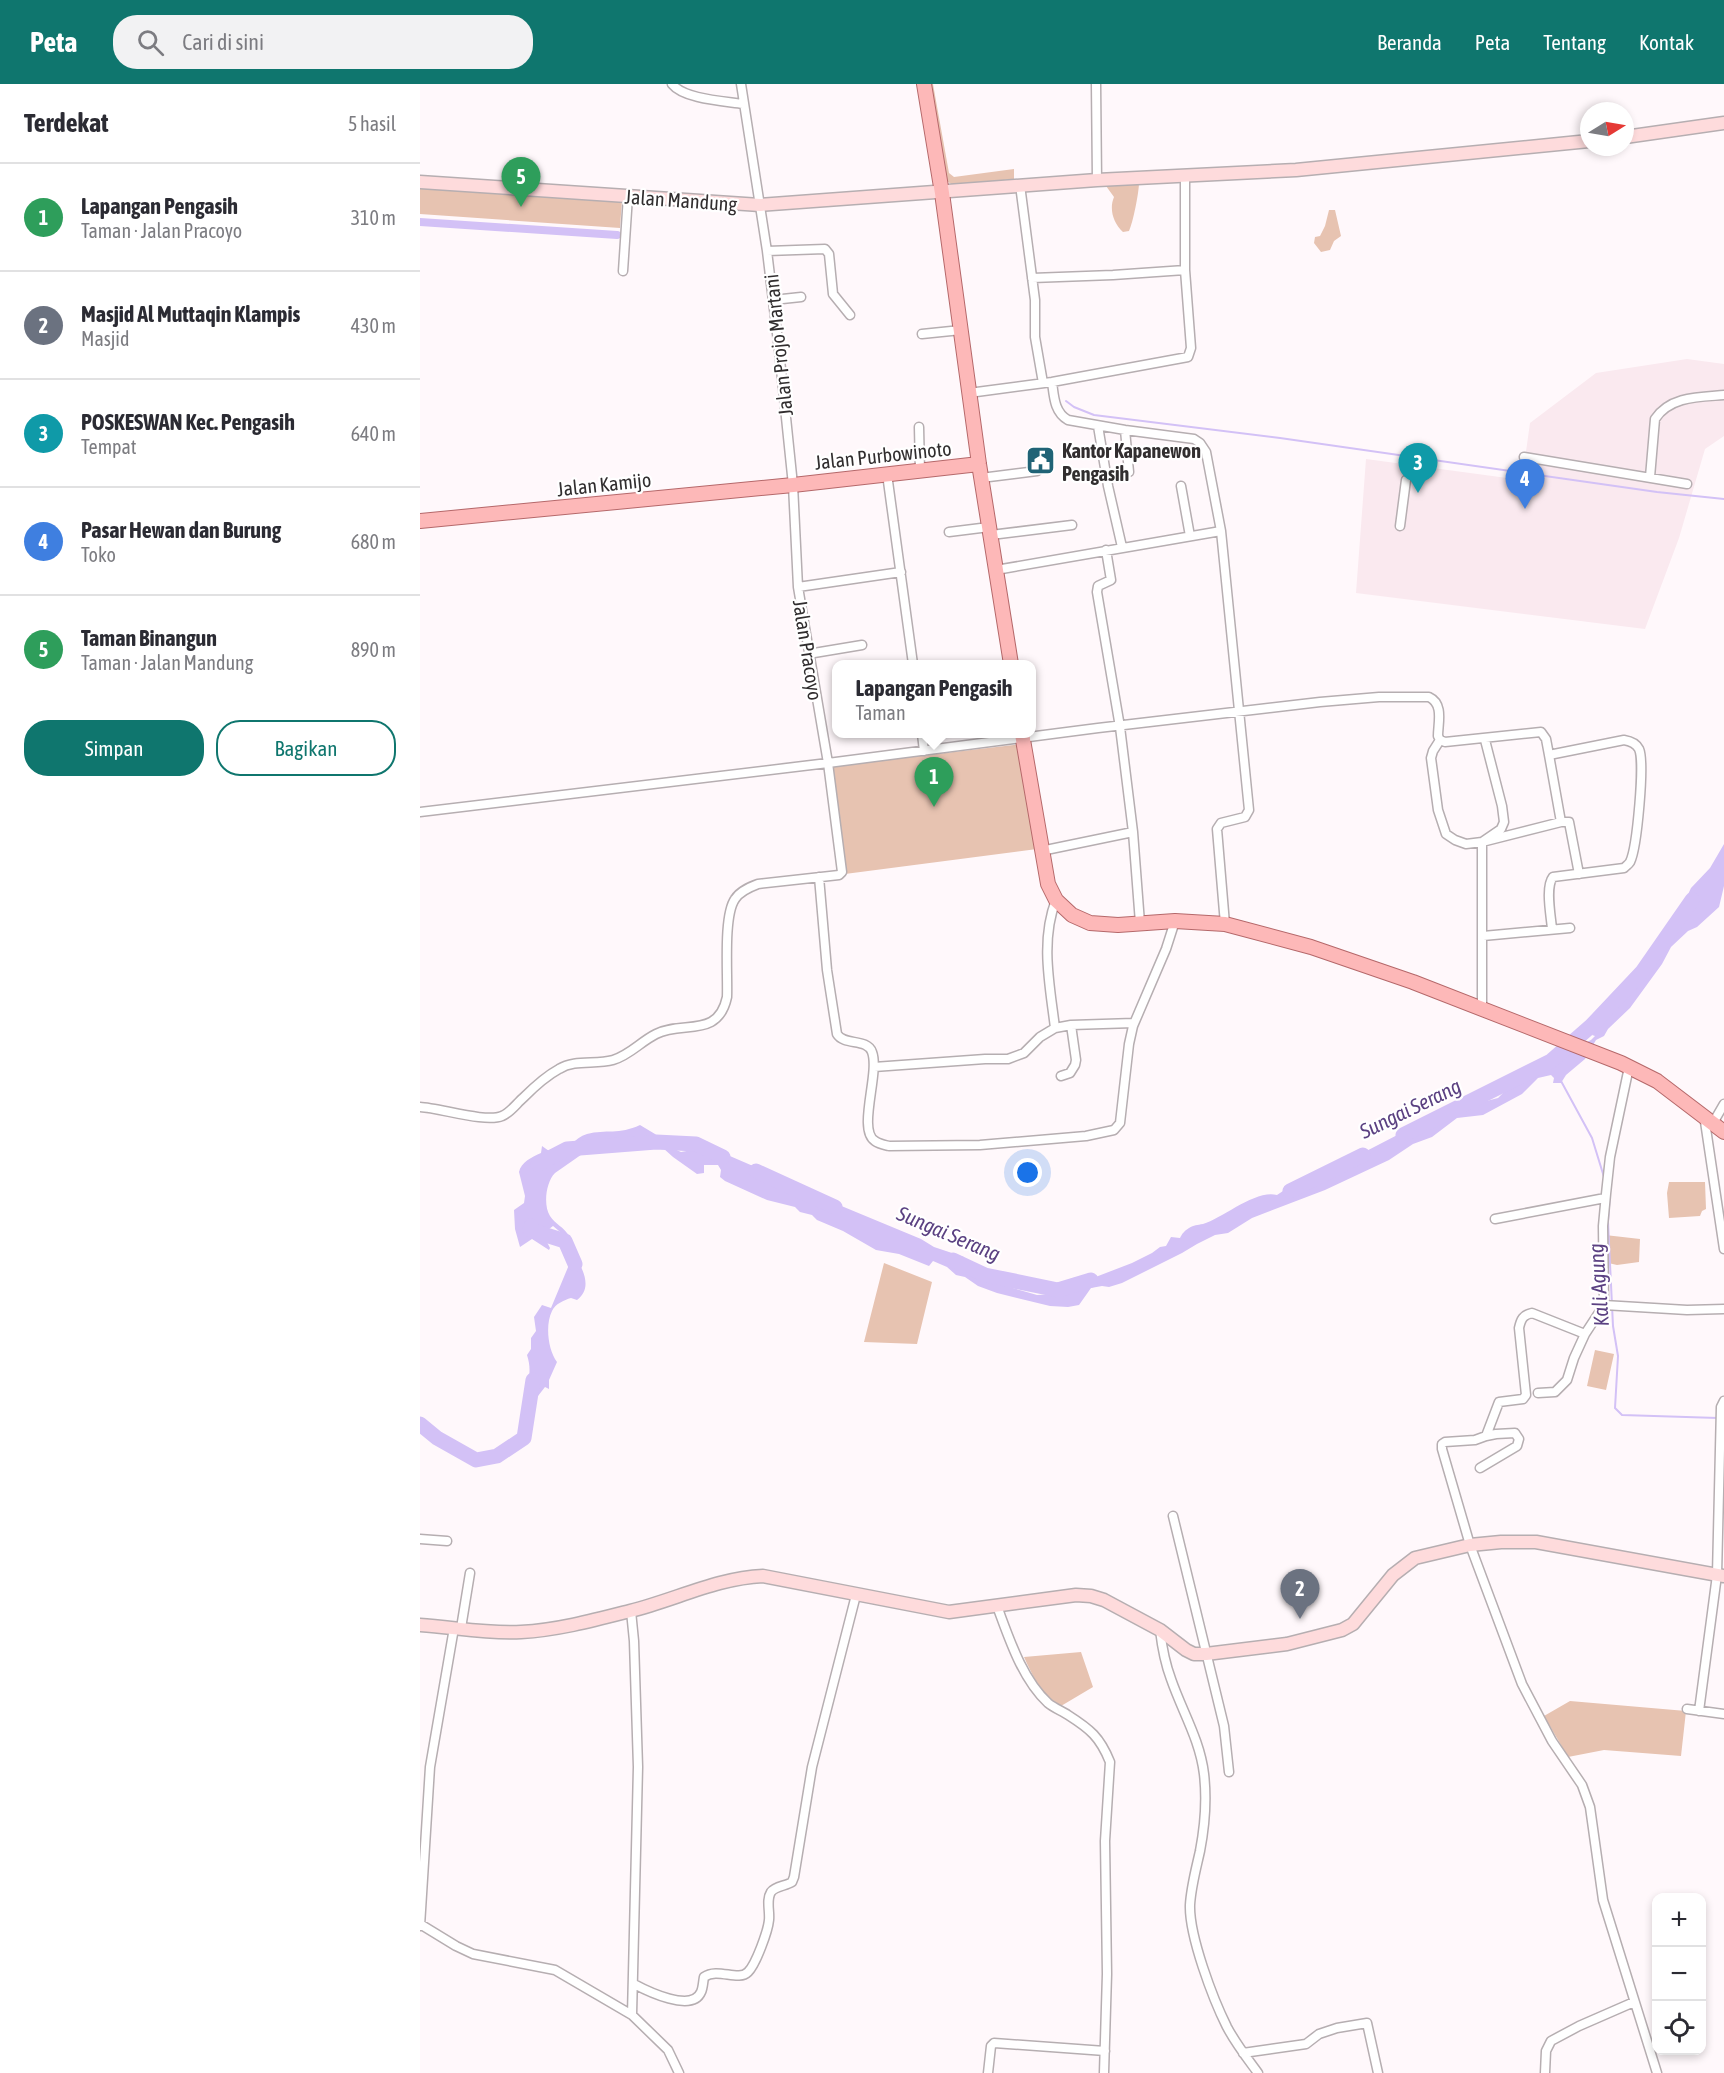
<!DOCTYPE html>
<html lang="id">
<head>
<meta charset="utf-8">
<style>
  body { margin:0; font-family:"Asap Condensed",sans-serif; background:#f2f2f3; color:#2b2b33 }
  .controls { position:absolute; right:18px; bottom:18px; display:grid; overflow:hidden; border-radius:12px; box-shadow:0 3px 9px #0003 }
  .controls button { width:54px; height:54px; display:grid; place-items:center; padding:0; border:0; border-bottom:2px solid #e1e1e2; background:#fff; color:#2b2b33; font:30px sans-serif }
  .compass { position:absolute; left:1160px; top:18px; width:54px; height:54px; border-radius:50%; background:#fff; box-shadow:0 3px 9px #0003; rotate:79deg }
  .you { position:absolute; left:608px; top:1089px; width:21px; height:21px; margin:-15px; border:4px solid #fff; border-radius:50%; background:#1a73e8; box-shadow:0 0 0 9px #1a73e833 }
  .badge { display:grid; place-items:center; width:39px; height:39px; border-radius:50%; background:#0f766e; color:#fff; font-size:20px; font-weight:700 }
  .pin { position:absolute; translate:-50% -50px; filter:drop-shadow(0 2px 3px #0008) }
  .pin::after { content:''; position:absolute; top:32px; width:21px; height:18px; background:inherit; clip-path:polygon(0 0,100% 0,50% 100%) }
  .popup { position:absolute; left:412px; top:576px; width:204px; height:78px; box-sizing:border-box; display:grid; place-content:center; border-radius:12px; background:#fff; filter:drop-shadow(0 2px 4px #0005); font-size:20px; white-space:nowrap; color:#7c7c81 }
  .popup b { font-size:22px; color:#2b2b33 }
  .popup::after { content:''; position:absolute; left:50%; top:100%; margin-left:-12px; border:12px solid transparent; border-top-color:#fff }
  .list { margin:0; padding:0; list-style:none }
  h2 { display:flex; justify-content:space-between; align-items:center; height:78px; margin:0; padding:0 24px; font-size:26px }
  h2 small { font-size:20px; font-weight:400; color:#7c7c81 }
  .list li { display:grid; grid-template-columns:39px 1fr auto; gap:18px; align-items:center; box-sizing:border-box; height:108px; padding:0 24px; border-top:2px solid #e1e1e2 }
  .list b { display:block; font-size:22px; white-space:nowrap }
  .list p { margin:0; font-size:20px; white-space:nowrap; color:#7c7c81 }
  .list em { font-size:20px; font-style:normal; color:#7c7c81 }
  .actions { display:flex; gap:12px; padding:18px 24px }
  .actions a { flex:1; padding:14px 0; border:2px solid #0f766e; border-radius:24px; text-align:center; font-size:21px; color:#0f766e }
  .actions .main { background:#0f766e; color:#fff }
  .icon { flex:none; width:33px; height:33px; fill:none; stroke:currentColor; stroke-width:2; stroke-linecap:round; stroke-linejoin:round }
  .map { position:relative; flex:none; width:1304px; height:1989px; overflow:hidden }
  header { display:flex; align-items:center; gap:36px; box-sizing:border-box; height:84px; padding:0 30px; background:#0f766e; color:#fff }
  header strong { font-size:28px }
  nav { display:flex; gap:33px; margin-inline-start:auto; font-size:21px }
  .search { width:420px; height:54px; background:#f2f2f3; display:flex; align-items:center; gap:15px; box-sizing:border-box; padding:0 21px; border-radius:24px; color:#7c7c81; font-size:22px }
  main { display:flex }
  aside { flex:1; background:#fff }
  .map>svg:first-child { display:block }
  .built { fill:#fae9ef }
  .green { fill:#e7c3b1 }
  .water { fill:#d3c1f6 }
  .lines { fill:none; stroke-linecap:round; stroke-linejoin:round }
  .stream { stroke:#d3c1f6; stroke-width:2 }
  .canal { stroke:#d3c1f6; stroke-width:8 }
  .river { stroke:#d3c1f6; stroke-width:15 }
  .street-casing { stroke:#b6aeb1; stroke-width:11 }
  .secondary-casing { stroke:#b6aeb1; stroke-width:15 }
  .primary-casing { stroke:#b5686a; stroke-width:16 }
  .street { stroke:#fff; stroke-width:8 }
  .secondary { stroke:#fedbdc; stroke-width:12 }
  .primary { stroke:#fdb8b8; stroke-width:14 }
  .labels { text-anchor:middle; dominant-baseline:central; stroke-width:4.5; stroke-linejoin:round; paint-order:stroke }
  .street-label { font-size:20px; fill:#312e2f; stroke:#fff }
  .poi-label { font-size:20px; font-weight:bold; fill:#312e2f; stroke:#fff; text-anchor:start }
  .water-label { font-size:21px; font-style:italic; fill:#5b4182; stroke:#fff }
</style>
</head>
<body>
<header>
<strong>Peta</strong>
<div class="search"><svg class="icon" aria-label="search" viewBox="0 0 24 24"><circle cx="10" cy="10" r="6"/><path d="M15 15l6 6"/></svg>Cari di sini</div>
<nav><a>Beranda</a><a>Peta</a><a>Tentang</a><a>Kontak</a></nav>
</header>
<main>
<aside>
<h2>Terdekat<small>5 hasil</small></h2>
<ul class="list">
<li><span class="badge" style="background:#2e9e5b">1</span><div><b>Lapangan Pengasih</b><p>Taman · Jalan Pracoyo</p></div><em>310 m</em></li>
<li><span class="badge" style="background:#6b7280">2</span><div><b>Masjid Al Muttaqin Klampis</b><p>Masjid</p></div><em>430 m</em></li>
<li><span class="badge" style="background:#0f9aa8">3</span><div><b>POSKESWAN Kec. Pengasih</b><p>Tempat</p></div><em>640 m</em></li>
<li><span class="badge" style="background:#3f7fe0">4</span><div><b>Pasar Hewan dan Burung</b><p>Toko</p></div><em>680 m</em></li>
<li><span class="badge" style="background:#2e9e5b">5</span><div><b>Taman Binangun</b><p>Taman · Jalan Mandung</p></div><em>890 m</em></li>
</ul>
<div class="actions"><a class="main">Simpan</a><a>Bagikan</a></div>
</aside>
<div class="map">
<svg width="1304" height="1989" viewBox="0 0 1304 1989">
  <rect width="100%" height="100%" fill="#fff8fb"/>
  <path class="built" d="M1267,275L1304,280V352L1285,365L1259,454L1225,545L936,509L946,375L1102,396L1110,339L1176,289Z"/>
  <path class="green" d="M508,0H513L529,89L534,93L594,85V95L533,101L528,98L524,91Z
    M719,99C719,108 713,139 709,147L703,148C693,139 689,125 694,113L686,102L688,100Z
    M0,100L202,116L200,144L0,130Z
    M909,126H915L921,152L914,157L910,166L901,168L894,159L895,153L900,152L905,142Z
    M603,660L617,765L425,790L413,682Z
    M1249,1098H1285L1286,1125L1282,1127L1280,1132L1249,1134L1247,1109Z
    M1185,1151L1220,1155L1219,1178L1197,1181L1184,1178Z
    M464,1179L512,1198L497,1260L444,1258Z
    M1175,1266L1194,1270L1186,1306L1167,1302Z
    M661,1568L673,1603L641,1622C622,1611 613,1593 604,1573Z
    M1150,1617L1266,1627L1261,1672L1184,1666L1148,1673L1124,1632Z"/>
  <path class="water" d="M1304,760V802L1299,823L1277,843L1268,847L1251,863L1242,880L1210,924L1188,945L1184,952L1176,956L1165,975L1146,991L1141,999H1133L1134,994L1131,991L1118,994L1102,1010L1063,1031L1037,1034L1012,1053L993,1060L969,1076L905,1106L832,1134L808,1149L795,1151L777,1160L762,1169L702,1199L689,1203L682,1202L671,1204L659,1221L648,1223L630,1222L577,1209L558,1202L545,1193L536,1191L527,1183L513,1177L509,1182L479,1170L456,1166L423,1147L397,1136L392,1131L380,1128L375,1123L347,1116L305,1097L300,1093L301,1086L298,1081H284V1089L277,1090L253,1073L233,1055L218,1052L203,1057L178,1059L135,1089C126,1098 123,1121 130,1132C135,1140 144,1143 149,1152C151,1156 152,1161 153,1166C160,1182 175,1202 157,1216L151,1214C144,1216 135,1220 132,1227C125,1241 128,1266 137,1278L129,1296V1305L125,1303L118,1312H114L105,1317L109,1310L103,1313C109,1298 112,1286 107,1271L111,1265V1254L116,1247L114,1233L122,1221L131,1224L151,1176L145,1152L133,1142L125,1148L126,1156L130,1164L129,1166L112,1155L100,1163L95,1145L94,1126L104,1119L105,1112L99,1088C101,1078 112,1073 121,1069L122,1062L136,1072C148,1066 154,1054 167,1050C186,1045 199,1051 220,1041L235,1050L248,1062L261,1068L289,1063L349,1089L359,1103L390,1114L407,1116L501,1155L514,1163L544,1173L543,1176L562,1195L617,1211L639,1210L646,1207L655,1198L673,1194L712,1179L732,1169L740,1163L746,1162L751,1153L760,1154C762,1150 764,1147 769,1144C774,1141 777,1141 783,1140C803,1134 836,1105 857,1111L863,1107L865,1103L892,1098L920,1086L929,1076L987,1046L1027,1036L1055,1020L1078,1014L1092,1000L1113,992L1124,984L1131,974L1171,956L1175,952L1172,951L1180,934L1216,897L1221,886L1235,872L1250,853L1260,837L1263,821L1271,804L1290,784Z"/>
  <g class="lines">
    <path class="stream" d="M646,317L654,323L674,331L860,354L1237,408L1304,415
      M1141,997L1172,1054L1184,1093
      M1190,1109L1188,1138L1193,1242L1198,1272L1195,1324L1202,1331L1298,1334"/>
    <path class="canal" d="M0,138L197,151"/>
    <path class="river" d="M983,1051L1131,977L1171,942L1222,888L1272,816
      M118,1080L147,1065L236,1058L276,1060L303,1073
      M336,1087L415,1123
      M870,1107L943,1071
      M111,1142L110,1146L145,1157L155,1180
      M533,1176L565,1191L638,1206L671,1196
      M0,1340L17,1354L56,1376L77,1372L104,1354L113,1296"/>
    <defs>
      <path id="street" d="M252,0C264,15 303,17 323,20
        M321,0L347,167L359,266L373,401L378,503L408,679L678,644L900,618L959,613H1009C1024,620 1018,639 1018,652L1020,656L1025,658L1121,648L1126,655L1129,671L1204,656C1210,657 1216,659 1219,665C1225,678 1217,764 1210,778C1208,781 1207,781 1204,784L1133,793C1125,803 1131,832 1132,845
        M676,0L677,96
        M600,101L615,216V253L623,299
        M347,167L405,165L409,170L413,210L430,231
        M203,187L208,112
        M612,194L693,191L765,186
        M353,216L381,213
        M502,250L541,246
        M632,298C634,312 634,328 648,336L705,346L774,355L780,359L786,368L801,447L829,726L825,733L801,739L797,745L805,840
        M549,309L632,298L768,273L771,264L765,186V92
        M678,342L688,402L702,463
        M499,343L500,387
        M705,346L709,388
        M1104,373L1267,400
        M467,390L493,580
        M1230,393L1235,335C1250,312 1280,313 1304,311
        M561,394L617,387L620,384L619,371
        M761,402L770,452
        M980,442L986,396
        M529,448L569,443
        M571,451L652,441
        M686,466L691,496L678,502L677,508L700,643L713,748L720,839
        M576,486L801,447
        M378,503L481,488
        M388,570L442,561
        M502,650L504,667
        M1020,656L1013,667L1011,674L1018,726L1026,750L1035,756L1046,760L1062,758L1081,745L1084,738L1082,722L1065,656
        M0,728L408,679L422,788L419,791L338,800C330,803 320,807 315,815C303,832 308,891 307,913C298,955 263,936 236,950C220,958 210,971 193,976C175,981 155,975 139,985C126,992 113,1004 103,1014C97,1019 90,1029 82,1032C66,1039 20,1024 0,1023
        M1141,738H1149L1159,790
        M621,767L713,748
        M399,793L407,886L417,950C424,962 447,954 452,968C460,989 437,1046 455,1057C459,1060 465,1061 469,1062L560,1061L666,1052L694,1046L700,1039L709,960L713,942L746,865L755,837
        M1063,852L1150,844
        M1062,925V758L1141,738L1129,671
        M635,944C630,902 620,857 636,816
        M454,983L565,975H588L604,969L620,953L635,944L651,941L714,939
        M641,992L650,989L655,981L656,976L651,941
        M1284,1031L1304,1165
        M1293,1039L1304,1020
        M1075,1135L1185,1114
        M1184,1221L1267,1226L1304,1225
        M1118,1309L1135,1308L1147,1296L1154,1274L1165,1250L1184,1221L1183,1142L1186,1110L1190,1073L1209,983
        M1066,1352L1055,1356L1025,1358L1022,1360V1365L1050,1461L1102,1600L1132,1657L1162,1701L1170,1723L1183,1816L1237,1989
        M1060,1384L1097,1362L1099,1355L1095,1349L1076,1350L1066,1352L1079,1318L1103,1315L1106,1311L1099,1244C1101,1235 1103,1231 1112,1229L1165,1250
        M753,1432L804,1642L809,1688
        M0,1455L27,1457
        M577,1522C589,1554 602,1595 628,1619C634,1624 642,1627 648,1631C670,1645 680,1653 690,1678L685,1757L687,1890L684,1989
        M41,1544L50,1489
        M740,1546C742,1563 745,1579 751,1595C762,1627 780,1656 784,1690C787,1716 785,1741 780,1767C776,1785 771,1803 770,1821C769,1852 793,1915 807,1943C816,1960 827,1974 838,1989
        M1267,1625L1304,1630
        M1279,1627L1297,1491L1301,1323L1304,1317
        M0,1840L36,1862L53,1870L135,1886L212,1931L218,1683L214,1557L211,1527
        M0,1842L10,1683L34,1544
        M214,1900C227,1907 272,1929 281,1908C283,1904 283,1898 284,1893C298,1883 318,1898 328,1888C336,1880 348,1847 349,1836C350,1827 346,1816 351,1808C355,1802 366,1802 372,1798L374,1793L392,1683L436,1511
        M212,1931L248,1966L259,1989
        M823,1969L886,1960L899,1950L917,1944L947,1939L958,1989
        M568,1989L571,1962L574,1959L685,1967
        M1125,1989L1126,1967L1131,1957L1159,1942L1214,1918"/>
      <path id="secondary" d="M1205,53L1304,39
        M0,98L340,121L677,96L876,86L1169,57
        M0,1541C33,1543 68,1550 101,1548C138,1546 175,1536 210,1527C255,1516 297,1494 343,1492L529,1528L656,1511L671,1512L684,1516L740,1546L766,1566L774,1570H786L867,1560L922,1546L933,1540L973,1491L995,1474L1050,1461L1081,1458H1116L1304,1492"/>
      <path id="primary" d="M504,0L522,109L559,380L591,580
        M0,437L373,401L559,380
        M602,650L628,800L636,816L652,831L670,839L698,841L755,837L805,840L891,863L993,898L1201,979L1237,997L1304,1048"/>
    </defs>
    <use href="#street" class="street-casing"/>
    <use href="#secondary" class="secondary-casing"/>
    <use href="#primary" class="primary-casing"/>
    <use href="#street" class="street"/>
    <use href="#secondary" class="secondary"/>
    <use href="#primary" class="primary"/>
  </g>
  <defs>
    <symbol id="civic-square" viewBox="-11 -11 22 22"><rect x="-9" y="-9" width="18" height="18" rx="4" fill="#206376" stroke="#fff"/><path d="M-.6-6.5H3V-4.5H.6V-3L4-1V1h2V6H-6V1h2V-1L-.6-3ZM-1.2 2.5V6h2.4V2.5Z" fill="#fff"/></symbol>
  </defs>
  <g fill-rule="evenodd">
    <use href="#civic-square" x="604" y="360" width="33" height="33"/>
  </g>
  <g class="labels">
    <g class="street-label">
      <text transform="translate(261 116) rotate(4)">Jalan Mandung</text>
      <text transform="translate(358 261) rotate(-96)">Jalan Projo Martani</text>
      <text transform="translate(463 371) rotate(-6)">Jalan Purbowinoto</text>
      <text transform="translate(184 400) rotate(-6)">Jalan Kamijo</text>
      <text transform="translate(388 566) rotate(81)">Jalan Pracoyo</text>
    </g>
    <g class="poi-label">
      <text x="642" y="366">Kantor Kapanewon<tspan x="642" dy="23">Pengasih</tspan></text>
    </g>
    <g class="water-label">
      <text transform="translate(990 1024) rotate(-26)">Sungai Serang</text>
      <text transform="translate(529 1149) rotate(23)">Sungai Serang</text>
      <text transform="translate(1178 1201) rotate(-94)">Kali Agung</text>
    </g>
  </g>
</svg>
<div class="controls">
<button>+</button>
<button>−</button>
<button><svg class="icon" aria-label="locate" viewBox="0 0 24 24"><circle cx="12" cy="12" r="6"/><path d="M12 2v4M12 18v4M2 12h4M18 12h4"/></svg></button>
</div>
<svg class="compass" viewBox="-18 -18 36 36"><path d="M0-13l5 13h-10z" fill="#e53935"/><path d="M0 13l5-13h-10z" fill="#7c7c81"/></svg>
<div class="you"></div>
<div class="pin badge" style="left:514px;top:723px;background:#2e9e5b">1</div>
<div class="popup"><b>Lapangan Pengasih</b>Taman</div>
<div class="pin badge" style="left:880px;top:1535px;background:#6b7280">2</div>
<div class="pin badge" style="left:998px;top:409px;background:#0f9aa8">3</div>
<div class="pin badge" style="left:1105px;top:425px;background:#3f7fe0">4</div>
<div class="pin badge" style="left:101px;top:123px;background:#2e9e5b">5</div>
</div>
</main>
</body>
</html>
